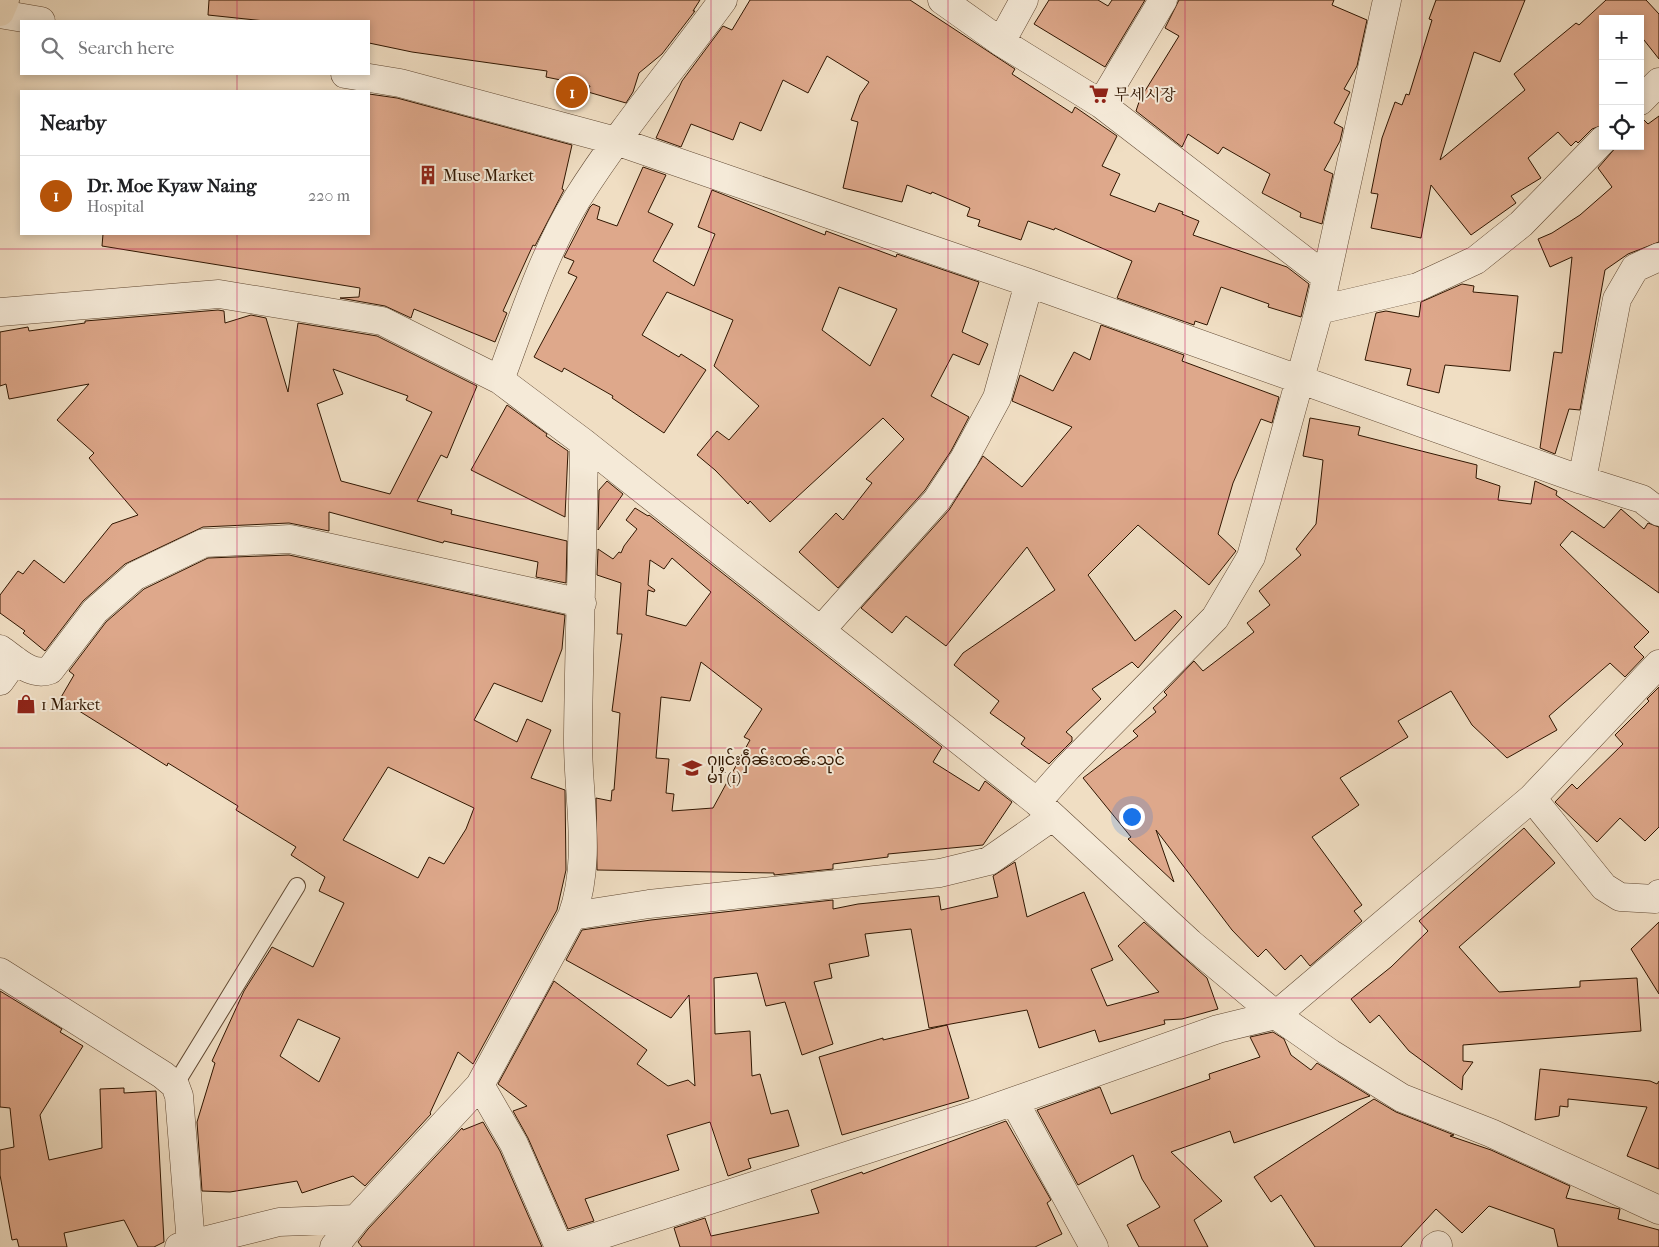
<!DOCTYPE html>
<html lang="en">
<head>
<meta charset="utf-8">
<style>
  body { margin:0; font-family:"IM FELL French Canon","Noto Serif KR","Noto Sans Myanmar",serif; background:#f2f2f2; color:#202124 }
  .controls { position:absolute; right:15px; top:15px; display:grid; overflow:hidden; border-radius:0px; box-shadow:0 2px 8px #0003 }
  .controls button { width:45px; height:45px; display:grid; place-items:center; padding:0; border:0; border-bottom:1px solid #e0e0e0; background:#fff; color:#202124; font:25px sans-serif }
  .you { position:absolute; left:1131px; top:816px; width:18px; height:18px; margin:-12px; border:4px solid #fff; border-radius:50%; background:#1a73e8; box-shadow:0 0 0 8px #1a73e833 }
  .badge { display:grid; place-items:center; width:32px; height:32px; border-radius:50%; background:#b45309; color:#fff; font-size:16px; font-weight:700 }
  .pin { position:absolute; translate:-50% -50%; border:2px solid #fff; box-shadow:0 1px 5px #0006 }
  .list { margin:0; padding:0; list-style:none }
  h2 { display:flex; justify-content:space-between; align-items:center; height:65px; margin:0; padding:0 20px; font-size:21px }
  h2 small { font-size:16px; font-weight:400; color:#757577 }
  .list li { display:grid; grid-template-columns:32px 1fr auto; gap:15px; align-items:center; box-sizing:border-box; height:80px; padding:0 20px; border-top:1px solid #e0e0e0 }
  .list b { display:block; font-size:19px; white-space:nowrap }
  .list p { margin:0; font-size:16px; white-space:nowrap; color:#757577 }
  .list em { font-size:16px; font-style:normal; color:#757577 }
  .icon { flex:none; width:28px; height:28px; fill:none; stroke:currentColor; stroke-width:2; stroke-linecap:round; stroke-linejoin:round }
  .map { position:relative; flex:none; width:1659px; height:1247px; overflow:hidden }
  .search { position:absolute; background:#fff; box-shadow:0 2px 8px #0003; left:20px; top:20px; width:350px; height:55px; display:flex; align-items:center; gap:12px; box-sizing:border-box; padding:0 18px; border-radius:0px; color:#757577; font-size:19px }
  .panel { position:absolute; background:#fff; box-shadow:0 2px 8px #0003; left:20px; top:90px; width:350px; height:145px; border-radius:0px }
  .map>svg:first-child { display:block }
  .building { fill:#dea88b; stroke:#301601; fill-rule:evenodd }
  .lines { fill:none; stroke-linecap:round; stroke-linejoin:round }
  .lane-casing { stroke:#604832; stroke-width:18 }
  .street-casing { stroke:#604832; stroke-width:29 }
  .highway-casing { stroke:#301601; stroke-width:29 }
  .lane { stroke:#f5ead8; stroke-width:16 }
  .street { stroke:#f5ead8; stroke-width:28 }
  .highway { stroke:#f0dec3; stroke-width:28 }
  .grid { fill:none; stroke:#c2185b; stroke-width:1; stroke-opacity:0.55 }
  .labels { text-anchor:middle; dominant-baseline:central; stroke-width:4; stroke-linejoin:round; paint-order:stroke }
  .poi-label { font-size:16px; fill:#301601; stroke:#f5ead8; text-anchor:start }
</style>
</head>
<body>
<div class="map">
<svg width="1659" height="1247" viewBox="0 0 1659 1247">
  <rect width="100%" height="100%" fill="#f0dec3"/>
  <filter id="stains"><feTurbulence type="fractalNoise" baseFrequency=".004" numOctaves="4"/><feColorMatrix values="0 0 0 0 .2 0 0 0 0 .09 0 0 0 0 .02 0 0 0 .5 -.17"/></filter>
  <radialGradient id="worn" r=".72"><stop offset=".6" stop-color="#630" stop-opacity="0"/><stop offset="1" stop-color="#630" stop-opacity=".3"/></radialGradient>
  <path class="building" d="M209,0H700L693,11H695L662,54L639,73L633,92L626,103L588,92L590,86L546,77L547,71L412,52L369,43V21H265L208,15Z
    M750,0H910L1015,69L1012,74L1072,113L1075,107L1117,136L1102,166L1120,174L1110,195L1155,212L1159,203L1183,212L1182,214L1199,221L1193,235L1287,267L1309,284L1301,317L1268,307L1269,304L1221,287L1207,325L1195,321L1194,325L1117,298L1132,261L1055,228L1054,230L1028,221L1021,240L978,226L980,220L967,216L970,208L932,192L931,194L907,185L902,202L843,188L858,122L851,120L860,95L869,82L827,56L808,93L783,80L761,131L740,122L733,140L691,124L681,147L656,138L682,81L723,26L732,30Z
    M1049,0H1098L1108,6L1112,0H1145L1105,67L1034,24Z
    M1179,0H1334L1332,5L1367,20L1357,66L1344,89L1350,92L1334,123L1343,128L1340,141L1324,170L1333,174L1322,224L1300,217L1301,213L1262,193L1270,174L1223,147L1218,154L1188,134L1182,147L1136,111L1140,99L1179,36L1165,28Z
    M1436,0H1525L1500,62L1474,52L1440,160L1525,90L1514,74L1576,23L1579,25L1606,0H1646L1659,14V59L1640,35V19H1603V125L1592,129L1578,143L1576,141L1571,146L1558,132L1528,158L1541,178L1511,196L1516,203L1471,235L1431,185L1421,238L1371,228L1378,194L1371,193L1382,138L1395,102L1402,105L1406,94L1409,95L1432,20L1429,19Z
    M369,94L397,98L572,145L562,189L564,190L535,246L533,245L503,311L507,313L495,342L414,309L411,318L385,306L340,298L359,297L360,288L102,246L103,234H369Z
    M1640,116L1648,124L1659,116V242L1628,254L1605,270L1580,410L1569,409L1555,454L1540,448L1554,352L1562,353L1572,257L1550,267L1538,239L1552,233L1580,215L1612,187L1598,168L1617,146H1640Z
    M643,167L666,175L648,212L673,224L653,261L694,286L715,234L698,227L712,190L825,235L826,231L896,257L897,254L979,282L962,332L988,344L979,365L953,354L931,396L969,417L951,451L925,490L838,588L799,552L836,513L843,520L872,483L866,479L904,439L883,418L770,522L750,501L748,504L715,470L697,455L717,431L729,440L759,406L714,366L733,320L667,292L642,335L679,357L681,354L706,370L664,433L612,398L613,396L564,368L562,372L534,357L577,277L568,273L574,261L564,257L590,207L593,204L600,207L597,219L617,226ZM839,287L897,309L870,366L822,330Z
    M1462,284L1474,286L1473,292L1518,296L1510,371L1445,365L1439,393L1407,385L1411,369L1365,360L1376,313L1386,311L1419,317L1421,302Z
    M218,310L224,311L225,323L251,315L266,318L288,392L298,323L377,336L477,386L447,458L441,455L417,501L452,510L451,514L567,541L566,583L536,577L538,562L444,541L443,543L329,512V531L289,523L203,527L125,564L83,601L45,651L23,633L25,631L0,613V595L18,571L23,574L34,560L64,583L112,524L138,515L89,458L94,453L57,420L89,384L9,399L6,384L0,386V332L28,327L29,331L85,323V321ZM333,369L408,396L406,400L432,412L390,494L341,481L317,404L343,394Z
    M1101,325L1184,355L1182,361L1279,397L1272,423L1261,419L1233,483L1218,534L1236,551L1209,585L1138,525L1088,575L1135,641L1175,610L1182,617L1138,668L1132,662L1092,689L1101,699L1066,732L1072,737V741L1049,764L1021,744L1025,738L990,713L999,701L954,665L963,653L1055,590L1027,547L946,646L906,616L892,633L861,608L949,510L983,456L1022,487L1072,427L1012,401L1020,375L1053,391L1074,352L1090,360Z
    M507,405L547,434L546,436L568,451L565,517L471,470Z
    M1310,418L1360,427L1358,435L1477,465L1476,478L1500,486L1498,500L1531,504L1535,481L1557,491L1556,495L1604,528L1621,509L1644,529L1648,523L1659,527V593L1572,531L1560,545L1649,632L1634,647L1644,657L1625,677L1610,663L1549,716L1557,730L1507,758L1472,725L1451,691L1398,721L1408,737L1340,778L1359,805L1312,837L1362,905L1354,911L1362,921L1310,966L1301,955L1285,970L1266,949L1258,957L1232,930L1156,830L1174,882L1128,839L1131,837L1083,778L1138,736L1133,731L1156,712L1153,708L1167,695L1164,692L1194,661L1203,671L1254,632L1247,623L1270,605L1259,591L1301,555L1296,549L1316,524L1323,460L1303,456Z
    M607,481L623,494L598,530L599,490Z
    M635,508L648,516L649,515L942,747L933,762L979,791L985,781L1012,802L983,845L888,854V857L833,864V869L774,875V873L597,870L596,798L611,801L612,790H614L620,713L612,711L622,634H617L621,583L597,575L598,549L613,559L619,552L621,553L624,546L637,529L626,520ZM672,558L711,592L686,626L646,615L648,590L654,592L655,590L648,585L650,560L664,569ZM701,662L762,709L744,737L750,740L713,808L672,811L674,794L666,793L669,759L656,758L661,697L690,701Z
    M289,555L565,615L562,649L542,702L494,683L474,720L517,742L527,719L551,730L531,778L565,790L566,870L557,910L473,1064L458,1052L430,1113L431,1114L365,1186L353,1176L302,1193L297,1181L230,1192L202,1191L197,1122L215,1063L212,1061L244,991L272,947L313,967L344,903L319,891L325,877L291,855L296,847L236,810L238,806L168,763L167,766L60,699L74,675L69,671L106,622L144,589L208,558ZM388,767L474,808L466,829L444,864L429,857L418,878L343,840ZM298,1019L340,1038L319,1082L280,1056Z
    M1659,687V827L1645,841L1620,818L1597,842L1555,802L1572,784L1577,789L1623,744L1615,735L1649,701L1647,699Z
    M1524,828L1555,863L1459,947L1499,992L1580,987V981L1637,978L1641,1031L1463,1045V1061L1473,1062L1463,1076L1462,1090L1409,1051L1379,1015L1370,1023L1351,999L1391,967L1428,931L1419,921Z
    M1015,862L1027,917L1084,892L1113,960L1091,969L1107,1006L1159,992L1118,946L1144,922L1207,978L1218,1009L1182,1019L1164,1020L1165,1024L1099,1042L1095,1030L1039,1048L1027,1010L929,1028L911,929L865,934L869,956L829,964L832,978L814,982L833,1044L802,1055L785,1002L766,1006L757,973L714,978L715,1034L750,1031L752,1076L760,1074L771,1114L788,1110L799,1146L748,1159L751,1168L728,1176L710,1122L667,1135L679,1170L585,1199L594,1221L568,1229L528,1138L513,1111L527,1106L498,1084L554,981L647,1050L637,1064L668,1086L688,1080L695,1086L689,995L671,1018L566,960L582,930L651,920L833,900V909L858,904L939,896L941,910L998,897L993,876Z
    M1659,922V994L1631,949Z
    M0,991L62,1029L60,1032L83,1046L40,1115L49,1160L102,1148L100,1089L124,1088V1093L156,1091L164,1242L154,1247H138L124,1220L64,1233L67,1247H19L17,1239L12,1240L0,1175V1150L14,1147L10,1108L0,1107Z
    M947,1025L969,1098L842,1135L819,1057L883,1038V1040Z
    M1273,1032L1284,1039L1291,1055L1311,1070L1317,1063L1370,1096L1234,1143L1230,1131L1171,1152L1222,1201L1194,1220L1208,1247H1139L1127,1225L1160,1207L1142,1179L1133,1155L1078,1185L1037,1110L1100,1087L1111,1114L1210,1079L1209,1074L1260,1057L1250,1037Z
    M1540,1069L1650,1081L1657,1084L1659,1081V1169L1627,1156L1647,1107L1568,1099V1107L1560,1106L1559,1116L1535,1120Z
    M1374,1099L1396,1112L1454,1135L1450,1136L1491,1150L1570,1186L1566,1198L1620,1209L1618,1219L1659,1230V1247H1558L1554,1229L1489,1206L1462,1233L1436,1209L1401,1247H1315L1281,1195L1271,1202L1254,1177Z
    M1006,1121L1051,1200L1047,1203L1062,1234L1035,1247H680L674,1228L705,1218L711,1236L819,1213L811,1190L862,1172L863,1174Z
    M483,1122L500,1151L542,1247H362L358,1242L368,1229L462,1128L463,1130Z"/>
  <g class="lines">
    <defs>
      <path id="lane" d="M175,1085L297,886"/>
      <path id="street" d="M942,0L1001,42L1101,104L1326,277
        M0,14L41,21
        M1001,42L1024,0
        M345,74L400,83L616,141L1029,283L1582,480L1642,499L1659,512
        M1640,101L1659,82
        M1101,104L1163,0
        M1319,310L1418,287L1476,260L1521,224L1603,140
        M0,312L219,294L382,321L500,380L584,443L1037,802L1190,943L1276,1015L1330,1053L1402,1098L1491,1133L1659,1210
        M500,380C523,318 543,255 577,199C621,129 675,66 723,0
        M1582,480L1617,299L1635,268L1659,257
        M821,630L937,500L964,459L997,398L1029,283
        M0,649C16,660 31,677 50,670L95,611L135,576L204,543L290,539L582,603
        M0,681L15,660
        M1532,798L1604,887L1620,897L1655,899L1659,894
        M1037,802L1068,767L1215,618L1251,557L1319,310L1387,0
        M572,916C593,858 577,795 578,735C579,638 583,540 584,443
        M0,972L163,1075L175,1085L179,1096L191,1244
        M480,1085L514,1144L559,1247
        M1014,1101L1094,1247
        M179,1247L279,1222L356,1219
        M334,1247L356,1219L480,1085L572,916L649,904L940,873L989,861L1052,817
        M564,1247L983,1112L1218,1029L1276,1015L1532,798L1659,664
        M1435,1247L1438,1245"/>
      <path id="highway" d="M0,12L5,0"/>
    </defs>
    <use href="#lane" class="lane-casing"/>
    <use href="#street" class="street-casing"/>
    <use href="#highway" class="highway-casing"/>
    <use href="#lane" class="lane"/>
    <use href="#street" class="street"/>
    <use href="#highway" class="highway"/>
  </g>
  <path class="grid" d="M237,0V21M474,0V1247M711,0V1247M948,0V1247M1185,0V1247M1422,0V1247M237,74V91M237,234V1247M0,249H1659M0,499H1659M0,748H1659M0,998H1659"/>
  <defs>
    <symbol id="supermarket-bare" viewBox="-9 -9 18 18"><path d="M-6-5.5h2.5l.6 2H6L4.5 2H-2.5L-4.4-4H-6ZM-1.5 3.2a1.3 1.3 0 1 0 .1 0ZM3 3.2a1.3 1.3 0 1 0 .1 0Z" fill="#8f2418" stroke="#f5ead8" stroke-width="2.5" paint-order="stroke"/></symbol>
    <symbol id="building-bare" viewBox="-9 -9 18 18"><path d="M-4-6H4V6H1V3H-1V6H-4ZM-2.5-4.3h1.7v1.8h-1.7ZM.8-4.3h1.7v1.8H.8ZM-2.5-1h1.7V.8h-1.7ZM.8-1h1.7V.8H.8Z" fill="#8f2418" stroke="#f5ead8" stroke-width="2.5" paint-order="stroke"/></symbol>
    <symbol id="shop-bare" viewBox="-9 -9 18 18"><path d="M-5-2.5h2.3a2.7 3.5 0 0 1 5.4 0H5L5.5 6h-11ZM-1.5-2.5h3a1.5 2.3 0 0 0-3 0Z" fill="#8f2418" stroke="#f5ead8" stroke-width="2.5" paint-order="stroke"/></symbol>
    <symbol id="school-bare" viewBox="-9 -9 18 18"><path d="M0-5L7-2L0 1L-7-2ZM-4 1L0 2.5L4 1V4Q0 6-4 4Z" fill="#8f2418" stroke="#f5ead8" stroke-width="2.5" paint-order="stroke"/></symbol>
  </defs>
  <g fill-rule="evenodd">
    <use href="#supermarket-bare" x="1085" y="80" width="28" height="28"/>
    <use href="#building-bare" x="414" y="161" width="28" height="28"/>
    <use href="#shop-bare" x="12" y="690" width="28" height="28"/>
    <use href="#school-bare" x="678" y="754" width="28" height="28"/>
  </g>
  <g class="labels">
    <g class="poi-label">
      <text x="1114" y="94">무세시장</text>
      <text x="443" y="175">Muse Market</text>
      <text x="41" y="704">1 Market</text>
      <text x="707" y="759">ႁူင်းႁဵၼ်းၸၼ်ႉသုင်<tspan x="707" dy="18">မၢႆ (1)</tspan></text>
    </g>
  </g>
  <rect width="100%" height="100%" filter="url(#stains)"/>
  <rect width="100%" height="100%" fill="url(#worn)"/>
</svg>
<div class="controls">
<button>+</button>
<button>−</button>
<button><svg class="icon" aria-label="locate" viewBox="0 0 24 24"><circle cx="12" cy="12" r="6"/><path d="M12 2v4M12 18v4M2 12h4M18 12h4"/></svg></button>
</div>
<div class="you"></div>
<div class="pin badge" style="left:572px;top:92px">1</div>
<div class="search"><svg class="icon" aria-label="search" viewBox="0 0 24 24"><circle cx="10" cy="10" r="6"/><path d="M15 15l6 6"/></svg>Search here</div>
<section class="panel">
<h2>Nearby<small></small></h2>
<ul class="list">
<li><span class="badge">1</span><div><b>Dr. Moe Kyaw Naing</b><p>Hospital</p></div><em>220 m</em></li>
</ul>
</section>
</div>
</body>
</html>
